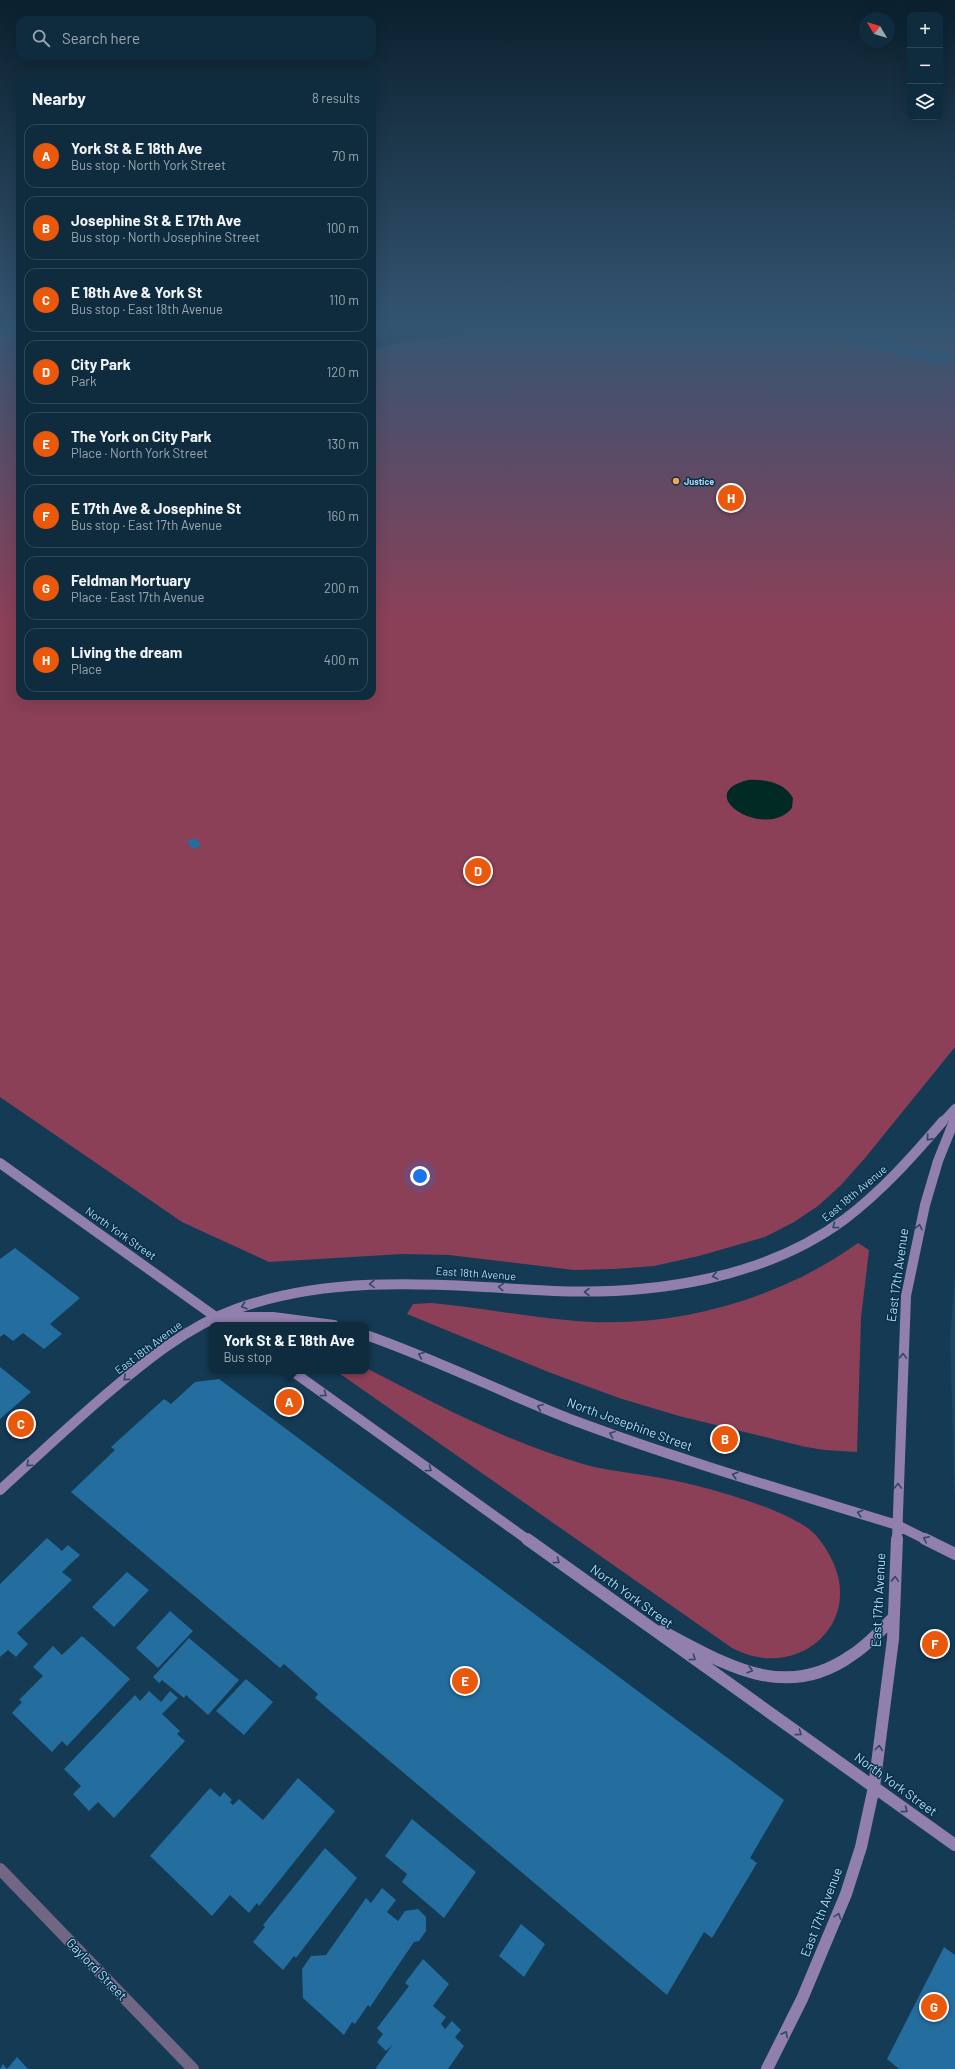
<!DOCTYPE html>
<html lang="en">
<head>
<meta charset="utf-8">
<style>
  body { margin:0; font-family:Barlow,sans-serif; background:#1d384a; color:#f1f3f6 }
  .controls { position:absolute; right:12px; top:12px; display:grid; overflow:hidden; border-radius:8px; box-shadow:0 4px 16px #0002 }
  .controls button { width:36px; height:36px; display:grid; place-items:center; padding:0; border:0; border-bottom:1px solid #2f4859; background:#0f2c3f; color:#f1f3f6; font:20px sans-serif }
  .compass { position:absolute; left:859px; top:12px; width:36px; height:36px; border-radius:50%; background:#0f2c3f; box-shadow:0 4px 16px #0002; rotate:308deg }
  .you { position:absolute; left:420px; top:1176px; width:14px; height:14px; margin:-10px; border:3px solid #fff; border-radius:50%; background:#1a73e8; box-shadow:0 0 0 6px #1a73e833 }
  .badge { display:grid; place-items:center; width:26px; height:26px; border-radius:50%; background:#ea580c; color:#fff; font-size:13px; font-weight:700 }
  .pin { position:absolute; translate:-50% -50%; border:2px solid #fff; box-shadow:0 1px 4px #0006 }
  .popup { position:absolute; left:209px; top:1322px; width:160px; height:52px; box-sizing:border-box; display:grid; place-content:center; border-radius:8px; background:#0f2c3f; filter:drop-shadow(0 1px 3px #0005); font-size:13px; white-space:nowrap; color:#9ba7b0 }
  .popup b { font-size:15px; color:#f1f3f6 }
  .popup::after { content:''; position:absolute; left:50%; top:100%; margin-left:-8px; border:8px solid transparent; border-top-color:#0f2c3f }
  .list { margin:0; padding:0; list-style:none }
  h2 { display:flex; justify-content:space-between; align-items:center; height:52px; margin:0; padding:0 16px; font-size:17px }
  h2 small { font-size:13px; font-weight:400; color:#9ba7b0 }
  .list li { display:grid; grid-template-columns:26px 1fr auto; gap:12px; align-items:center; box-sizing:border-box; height:64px; margin:0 8px 8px; padding:0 8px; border:1px solid #2f4859; border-radius:12px }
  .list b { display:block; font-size:15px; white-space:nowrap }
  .list p { margin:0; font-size:13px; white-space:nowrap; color:#9ba7b0 }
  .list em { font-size:13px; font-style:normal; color:#9ba7b0 }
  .icon { flex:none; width:22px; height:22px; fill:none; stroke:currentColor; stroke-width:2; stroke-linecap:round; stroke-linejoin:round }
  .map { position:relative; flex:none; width:955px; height:2069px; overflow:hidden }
  .search { position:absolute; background:#0f2c3f; box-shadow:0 4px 16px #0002; left:16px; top:16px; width:360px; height:44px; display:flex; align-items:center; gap:10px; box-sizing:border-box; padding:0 14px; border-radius:12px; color:#9ba7b0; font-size:15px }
  .panel { position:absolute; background:#0f2c3f; box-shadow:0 4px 16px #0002; left:16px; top:72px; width:360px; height:628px; border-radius:12px }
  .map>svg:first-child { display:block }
  .built { fill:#1c4764 }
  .green { fill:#8b4058 }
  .water { fill:#022a24 }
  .building { fill:#236e9e }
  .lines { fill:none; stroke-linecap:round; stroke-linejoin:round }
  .minor { stroke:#716683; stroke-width:12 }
  .secondary-far2 { stroke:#917fae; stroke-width:8 }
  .secondary-far1 { stroke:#917fae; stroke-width:10 }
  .secondary { stroke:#917fae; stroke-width:12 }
  .oneway { stroke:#304867 }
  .poi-dot { fill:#f8a04b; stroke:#073049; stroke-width:1.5 }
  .labels { text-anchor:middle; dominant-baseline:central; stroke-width:3; stroke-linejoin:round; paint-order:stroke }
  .far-poi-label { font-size:9px; font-weight:bold; fill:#b6d9f3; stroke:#073049; text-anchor:start }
  .street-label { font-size:11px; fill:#b6d9f3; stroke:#073049 }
  .near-street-label { font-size:13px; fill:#b6d9f3; stroke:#073049 }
</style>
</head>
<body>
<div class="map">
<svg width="955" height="2069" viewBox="0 0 955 2069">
  <rect width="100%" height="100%" fill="#143a54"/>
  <path class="built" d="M955,1274V1503L950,1338Z"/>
  <path class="green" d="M0,329H20V696H372V329H955V1047L865,1158L841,1185L818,1206L794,1222L765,1237L699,1256L654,1266L614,1269L574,1270L449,1255L402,1254L269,1262L182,1222L0,1097Z
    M858,1243L869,1250L861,1318L857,1452L825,1450L806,1447L679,1416L619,1398L551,1373L407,1314L413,1304L431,1303C476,1307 521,1316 566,1320C666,1331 776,1302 858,1243Z
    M366,1368C436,1404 507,1442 583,1464C608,1471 635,1473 661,1478C701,1485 777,1506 809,1529C819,1537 826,1548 832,1560C864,1626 795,1682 732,1648L336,1371H366Z"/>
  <path class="water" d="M372,329H483L440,339L405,340L372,351Z
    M748,780C765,779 784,782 793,798L792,808C766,841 690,794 748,780Z"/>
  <path class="building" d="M847,329L916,345L955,356L942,365L831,338Z
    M196,838L201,846L192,849L187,841Z
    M15,1248L80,1298L50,1324L62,1334L44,1349L23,1333L13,1341L4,1334L0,1337V1259Z
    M0,1367L31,1392L0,1419Z
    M219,1379L784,1800L750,1858L757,1863L712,1938L704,1932L667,1995L315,1698L318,1694L284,1664L280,1668L71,1492L115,1450L111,1447L164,1399L171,1404L195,1382Z
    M47,1538L62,1551L68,1545L80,1555L62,1572L72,1580L17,1633L28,1644L16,1657L8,1650L0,1657V1584Z
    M127,1572L149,1590L114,1627L92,1607Z
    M170,1611L193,1631L158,1668L136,1648Z
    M82,1636L130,1679L67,1746L62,1741L52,1752L12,1713L22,1702L19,1700L43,1676L33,1667L53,1646L62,1655Z
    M189,1638L239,1680L208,1715L186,1695L184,1698L162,1680L159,1683L153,1677Z
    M246,1679L273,1702L244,1735L216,1711Z
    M149,1691L161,1702L170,1691L178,1698L162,1714L180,1731L177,1734L185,1741L114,1818L98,1802L89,1811L73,1794L81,1786L64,1769L135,1695L140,1701Z
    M298,1778L335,1811L259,1906L257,1903L249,1913L230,1895L212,1916L150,1856L210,1788L220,1797L224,1792L232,1800L230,1802L233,1805L239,1799L263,1820Z
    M412,1819L476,1872L444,1918L402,1882L407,1874L385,1856Z
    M325,1848L357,1878L296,1958L294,1956L283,1970L253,1942L265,1927L263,1925Z
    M382,1888L396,1900L387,1912L398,1921L405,1911L418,1909L426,1917V1931L419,1941L414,1942L370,2007L368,2005L355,2024L352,2022L344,2035L303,1998L302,1969L311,1956L326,1955L366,1898L371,1903Z
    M521,1924L545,1944L524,1977L499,1956Z
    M944,1947L955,1955V2069H899L887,2059Z
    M423,1959L449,1984L433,2006L446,2017L441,2024L445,2029L452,2021L461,2030L455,2037L464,2046L448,2069H377L376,2068L393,2044L386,2051L377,2042L383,2034L377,2028L409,1986L405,1983Z
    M17,2057L28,2069H0L3,2064L7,2069Z"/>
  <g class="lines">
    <path class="minor" d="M0,1869L193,2069"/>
    <path class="secondary-far2" d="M942,1122L955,1108
      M953,1122L955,1118"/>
    <path class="secondary-far1" d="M0,1163L227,1325
      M221,1317H273L334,1325
      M366,1335C438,1360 507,1395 578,1422C683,1461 790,1492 897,1525L927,1540
      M292,1371L528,1540
      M0,1490C34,1459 68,1427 103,1397C144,1362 186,1327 236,1309C340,1272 447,1286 554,1291C653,1295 764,1279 845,1219C882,1191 913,1156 943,1121
      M897,1540L906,1296L925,1205L938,1161L954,1121"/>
    <path class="secondary" d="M527,1539L955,1845
      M925,1539L955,1554
      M662,1631C725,1664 785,1703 852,1655C868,1645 880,1631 893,1618
      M767,2069L802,1999L846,1894L861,1847L874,1787L893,1639L897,1539"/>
  </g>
  <defs><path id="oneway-chevron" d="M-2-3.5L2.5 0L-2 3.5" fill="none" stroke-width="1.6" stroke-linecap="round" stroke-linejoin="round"/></defs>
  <g class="oneway">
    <use href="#oneway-chevron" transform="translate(929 1138) rotate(132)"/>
    <use href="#oneway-chevron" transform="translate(835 1226) rotate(144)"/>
    <use href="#oneway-chevron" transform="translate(919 1227) rotate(-77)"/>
    <use href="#oneway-chevron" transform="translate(715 1276) rotate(167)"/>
    <use href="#oneway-chevron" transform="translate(372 1284) rotate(177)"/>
    <use href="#oneway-chevron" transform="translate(501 1287) rotate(-175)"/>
    <use href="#oneway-chevron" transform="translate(587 1292) rotate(-180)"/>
    <use href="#oneway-chevron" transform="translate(244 1306) rotate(162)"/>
    <use href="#oneway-chevron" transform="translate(421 1355) rotate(-158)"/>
    <use href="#oneway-chevron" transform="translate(903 1356) rotate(-88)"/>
    <use href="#oneway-chevron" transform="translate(126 1378) rotate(139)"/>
    <use href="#oneway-chevron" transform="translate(324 1394) rotate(36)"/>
    <use href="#oneway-chevron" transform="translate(540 1407) rotate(-157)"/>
    <use href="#oneway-chevron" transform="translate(612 1434) rotate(-160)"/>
    <use href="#oneway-chevron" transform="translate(29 1464) rotate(138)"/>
    <use href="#oneway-chevron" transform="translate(429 1469) rotate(36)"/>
    <use href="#oneway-chevron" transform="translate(735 1475) rotate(-163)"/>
    <use href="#oneway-chevron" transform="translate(898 1486) rotate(-88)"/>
    <use href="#oneway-chevron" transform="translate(860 1513) rotate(-163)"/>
    <use href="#oneway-chevron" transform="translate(926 1539) rotate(-154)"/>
    <use href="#oneway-chevron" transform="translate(557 1561) rotate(36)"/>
    <use href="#oneway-chevron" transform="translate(895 1579) rotate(-88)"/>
    <use href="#oneway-chevron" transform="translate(693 1658) rotate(36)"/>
    <use href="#oneway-chevron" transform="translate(750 1670) rotate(17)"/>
    <use href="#oneway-chevron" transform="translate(799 1733) rotate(36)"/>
    <use href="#oneway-chevron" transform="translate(879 1748) rotate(-83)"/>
    <use href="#oneway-chevron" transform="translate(905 1810) rotate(36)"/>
    <use href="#oneway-chevron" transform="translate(838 1916) rotate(-69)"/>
    <use href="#oneway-chevron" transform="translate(785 2034) rotate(-63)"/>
  </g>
  <linearGradient id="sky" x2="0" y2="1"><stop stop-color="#0b202e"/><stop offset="0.53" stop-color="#345572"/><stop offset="1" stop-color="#345572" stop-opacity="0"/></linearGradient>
  <rect width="955" height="619" fill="url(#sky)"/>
  <circle class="poi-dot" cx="676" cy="481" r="4"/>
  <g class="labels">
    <g class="far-poi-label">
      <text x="684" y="481">Justice</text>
    </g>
    <g class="street-label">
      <text transform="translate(854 1193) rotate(-40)">East 18th Avenue</text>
      <text transform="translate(121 1233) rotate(35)">North York Street</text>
      <text transform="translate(476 1273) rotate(4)">East 18th Avenue</text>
      <text transform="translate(148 1347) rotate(-37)">East 18th Avenue</text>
    </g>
    <g class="near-street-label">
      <text transform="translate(897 1275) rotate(-82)">East 17th Avenue</text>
      <text transform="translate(630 1424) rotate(20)">North Josephine Street</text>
      <text transform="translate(632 1596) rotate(36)">North York Street</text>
      <text transform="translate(878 1600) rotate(-87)">East 17th Avenue</text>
      <text transform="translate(896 1784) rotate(36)">North York Street</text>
      <text transform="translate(821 1912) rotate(-69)">East 17th Avenue</text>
      <text transform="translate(97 1969) rotate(46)">Gaylord Street</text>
    </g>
  </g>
</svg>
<div class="controls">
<button>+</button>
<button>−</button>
<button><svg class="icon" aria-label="layers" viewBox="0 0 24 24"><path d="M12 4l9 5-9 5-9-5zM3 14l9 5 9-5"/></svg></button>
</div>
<svg class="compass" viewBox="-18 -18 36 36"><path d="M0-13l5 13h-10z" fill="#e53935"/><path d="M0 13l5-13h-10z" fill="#9ba7b0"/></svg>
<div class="you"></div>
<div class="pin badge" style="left:289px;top:1402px">A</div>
<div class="popup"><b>York St &amp; E 18th Ave</b>Bus stop</div>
<div class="pin badge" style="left:725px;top:1439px">B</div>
<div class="pin badge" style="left:21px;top:1424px">C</div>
<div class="pin badge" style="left:478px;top:871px">D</div>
<div class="pin badge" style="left:465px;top:1681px">E</div>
<div class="pin badge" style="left:935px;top:1644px">F</div>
<div class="pin badge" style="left:934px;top:2007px">G</div>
<div class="pin badge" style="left:731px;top:498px">H</div>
<div class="search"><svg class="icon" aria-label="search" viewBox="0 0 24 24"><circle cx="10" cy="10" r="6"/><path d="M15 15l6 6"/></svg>Search here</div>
<section class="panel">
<h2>Nearby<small>8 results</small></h2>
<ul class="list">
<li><span class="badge">A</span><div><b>York St &amp; E 18th Ave</b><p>Bus stop · North York Street</p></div><em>70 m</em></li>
<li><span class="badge">B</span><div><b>Josephine St &amp; E 17th Ave</b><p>Bus stop · North Josephine Street</p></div><em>100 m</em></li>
<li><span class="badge">C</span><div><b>E 18th Ave &amp; York St</b><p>Bus stop · East 18th Avenue</p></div><em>110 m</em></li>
<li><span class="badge">D</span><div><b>City Park</b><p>Park</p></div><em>120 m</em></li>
<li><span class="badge">E</span><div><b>The York on City Park</b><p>Place · North York Street</p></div><em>130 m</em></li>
<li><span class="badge">F</span><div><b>E 17th Ave &amp; Josephine St</b><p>Bus stop · East 17th Avenue</p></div><em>160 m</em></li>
<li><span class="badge">G</span><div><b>Feldman Mortuary</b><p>Place · East 17th Avenue</p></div><em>200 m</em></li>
<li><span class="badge">H</span><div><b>Living the dream</b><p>Place</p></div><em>400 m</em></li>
</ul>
</section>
</div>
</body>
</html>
